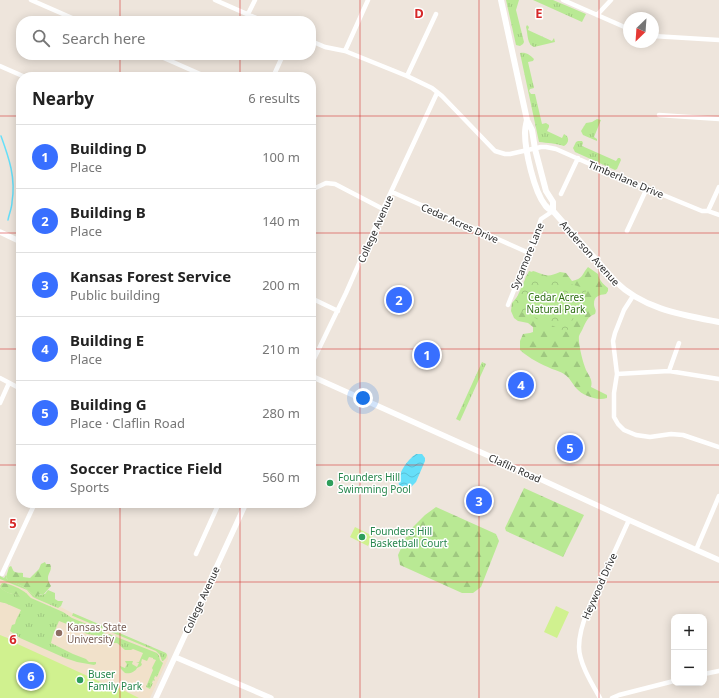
<!DOCTYPE html>
<html lang="en">
<head>
<meta charset="utf-8">
<style>
  body { margin:0; font-family:"Noto Sans",sans-serif; background:#f2f2f2; color:#222 }
  .controls { position:absolute; right:12px; bottom:12px; display:grid; overflow:hidden; border-radius:8px; box-shadow:0 2px 10px #0003 }
  .controls button { width:36px; height:36px; display:grid; place-items:center; padding:0; border:0; border-bottom:1px solid #e0e0e0; background:#fff; color:#222; font:20px sans-serif }
  .compass { position:absolute; left:623px; top:12px; width:36px; height:36px; border-radius:50%; background:#fff; box-shadow:0 2px 10px #0003; rotate:205deg }
  .you { position:absolute; left:363px; top:398px; width:14px; height:14px; margin:-10px; border:3px solid #fff; border-radius:50%; background:#1a73e8; box-shadow:0 0 0 6px #1a73e833 }
  .badge { display:grid; place-items:center; width:26px; height:26px; border-radius:50%; background:#386fff; color:#fff; font-size:13px; font-weight:700 }
  .pin { position:absolute; translate:-50% -50%; border:2px solid #fff; box-shadow:0 1px 4px #0006 }
  .list { margin:0; padding:0; list-style:none }
  h2 { display:flex; justify-content:space-between; align-items:center; height:52px; margin:0; padding:0 16px; font-size:17px }
  h2 small { font-size:13px; font-weight:400; color:#767676 }
  .list li { display:grid; grid-template-columns:26px 1fr auto; gap:12px; align-items:center; box-sizing:border-box; height:64px; padding:0 16px; border-top:1px solid #e0e0e0 }
  .list b { display:block; font-size:15px; white-space:nowrap }
  .list p { margin:0; font-size:13px; white-space:nowrap; color:#767676 }
  .list em { font-size:13px; font-style:normal; color:#767676 }
  .icon { flex:none; width:22px; height:22px; fill:none; stroke:currentColor; stroke-width:2; stroke-linecap:round; stroke-linejoin:round }
  .map { position:relative; flex:none; width:719px; height:698px; overflow:hidden }
  .search { position:absolute; background:#fff; box-shadow:0 2px 10px #0003; left:16px; top:16px; width:300px; height:44px; display:flex; align-items:center; gap:10px; box-sizing:border-box; padding:0 14px; border-radius:16px; color:#767676; font-size:15px }
  .panel { position:absolute; background:#fff; box-shadow:0 2px 10px #0003; left:16px; top:72px; width:300px; height:436px; border-radius:16px }
  .map>svg:first-child { display:block }
  .education { fill:#f1e1ca }
  .grass { fill:url(#grass-tufts) }
  .forest { fill:url(#forest-firs) }
  .park { fill:url(#park-crowns) }
  .pitch { fill:#d0f18f }
  .water { fill:url(#water-waves) }
  .lines { fill:none; stroke-linecap:round; stroke-linejoin:round }
  .stream { stroke:#66dff9; stroke-width:1.5 }
  .minor { stroke:#fff; stroke-width:4.5 }
  .tertiary { stroke:#fff; stroke-width:5.5 }
  .secondary { stroke:#fff; stroke-width:6 }
  .grid { fill:none; stroke:#d62828; stroke-width:1; stroke-opacity:0.55 }
  .leisure-dot { fill:#2e9e5b; stroke:#fff; stroke-width:1.5 }
  .education-dot { fill:#8d6e63; stroke:#fff; stroke-width:1.5 }
  .labels { text-anchor:middle; dominant-baseline:central; stroke-width:3; stroke-linejoin:round; paint-order:stroke }
  .street-label { font-size:10px; fill:#2b2b2b; stroke:#fff }
  .park-label { font-size:10px; fill:#2f6f14; stroke:#fff }
  .leisure-label { font-size:10px; fill:#27864d; stroke:#fff; text-anchor:start }
  .education-label { font-size:10px; fill:#785e54; stroke:#fff; text-anchor:start }
  .grid-label { font-size:13px; text-anchor:middle; font-weight:bold; fill:#d62828; stroke:#fff; stroke-width:3; stroke-linejoin:round; paint-order:stroke }
</style>
</head>
<body>
<div class="map">
<svg width="719" height="698" viewBox="0 0 719 698">
  <defs>
    <pattern id="grass-tufts" width="24" height="20" patternUnits="userSpaceOnUse"><rect width="24" height="20" fill="#b9e994"/><path d="M3 7l-1-3M5 7V3M7 7l1-3M15 17l-1-3M17 17v-4M19 17l1-3" fill="none" stroke="#9fc880"/></pattern>
    <pattern id="forest-firs" width="22" height="20" patternUnits="userSpaceOnUse"><rect width="22" height="20" fill="#b9e994"/><path d="M5 1l3.5 6h-7zM16 11l3.5 6h-7z" fill="#9fc880"/></pattern>
    <pattern id="park-crowns" width="20" height="18" patternUnits="userSpaceOnUse"><rect width="20" height="18" fill="#b9e994"/><path d="M2 6a3 3 0 1 1 6 0M12 15a3 3 0 1 1 6 0" fill="none" stroke="#9fc880"/></pattern>
    <pattern id="water-waves" width="16" height="10" patternUnits="userSpaceOnUse"><rect width="16" height="10" fill="#66dff9"/><path d="M0 5q4-4 8 0t8 0" fill="none" stroke="#59c0d6"/></pattern>
  </defs>
  <rect width="100%" height="100%" fill="#eee5dc"/>
  <path class="education" d="M0,578L35,593L72,613L167,654L168,656V659L150,698H0Z"/>
  <path class="grass" d="M506,0H519L516,10L524,42L523,44L520,46L516,45Z
    M533,0H553L586,14L582,22Z
    M527,25L529,27L528,30L552,41L554,38L555,42L534,47C527,45 528,34 526,27Z
    M520,53C526,52 530,55 534,59L533,61L528,62L534,88L530,89L529,91L531,94H535L542,124L546,123L549,125V127L547,131L562,138L564,134C570,137 569,143 564,146C554,143 548,143 539,142Z
    M597,119L601,120L594,137L597,139V141L583,135L581,131L586,123L592,122Z
    M578,141H582L583,143L582,146L616,161L618,158H620L621,160L617,169L615,170L575,152L573,148L576,142Z
    M482,362L486,364L460,421L456,419L457,417Z
    M6,575V577L7,579L24,587L35,596L39,594L41,595L45,594L48,590L55,593V599L58,601H63L61,606L58,608L37,599L33,597L27,590L0,579V576L4,578Z
    M0,587C4,591 11,595 17,594L20,596L26,593L22,590L26,593L31,598L63,612L72,618L104,631L105,634L108,635L109,634L157,653L159,656L160,660L163,663L157,677L155,676L154,679L155,680L154,681L153,680L152,683H153L150,689L146,687L153,670L152,668L156,660L153,659V658L149,657L147,661L142,659L141,663L142,664L141,666L137,668C135,672 130,674 125,673L121,669L120,666L125,668L127,664L126,663L125,661H133L132,664L137,667L139,663L136,662H139L143,653L133,649L131,650H125L117,643H113L94,635L87,634L72,626L59,621L53,635L51,643L73,654L86,659L89,662H96V664L94,665L77,662L65,658L20,638L10,631L12,625L15,624L16,620L21,610L5,603H4L0,602Z
    M73,613L166,653L167,655L166,658L163,661H162L160,655L156,651L73,616H72Z"/>
  <path class="forest" d="M588,267L598,274C599,280 603,284 608,288V291L606,294C599,295 594,296 594,304C594,309 597,309 595,314C588,316 586,322 583,328C582,331 580,333 579,336C578,344 583,363 586,370C589,376 593,380 591,387L607,395V398C597,401 583,396 576,388C572,383 570,378 564,374C561,372 556,370 552,369C541,364 530,359 520,350V341L523,334L530,333L533,332V327L528,323L518,321L514,318L511,311L512,303L522,291L526,276L533,271C546,275 547,278 560,272L566,273L572,281C583,279 582,274 588,267Z
    M524,488L584,515L563,557L506,531L505,528Z
    M436,507L496,534L499,541L481,587L473,593H462L400,565L398,555L409,531L425,515Z
    M45,562L46,564H50C54,573 43,574 51,586L43,595L39,594L36,597L35,596L24,587L8,580L6,577L9,567L11,566C12,567 12,568 13,570C15,574 20,572 23,573V577L30,578L39,569L41,564Z
    M2,583C9,583 22,589 27,594L28,598L22,600L17,594C11,595 2,591 0,586Z"/>
  <path class="park" d="M529,271L587,289L567,332L512,308Z"/>
  <path class="pitch" d="M355,527L373,536L368,546L350,537Z
    M556,606L569,612L557,638L544,632Z
    M0,635L10,639L11,641L116,689L119,688L139,698H0Z"/>
  <path class="water" d="M416,454H422L425,458V461L416,482L410,488V490H409L408,488H405L399,485C397,474 407,460 416,454Z"/>
  <g class="lines">
    <path class="stream" d="M1,136C9,158 16,178 12,202C12,208 9,214 8,220"/>
    <path class="minor" d="M31,0L79,21
      M215,0L263,21
      M563,0L629,29
      M248,14L255,0
      M597,15L611,0
      M653,36L719,40
      M311,41L325,47L345,51L407,76L432,88L442,96L495,151L505,154H510L541,147H546L556,149L617,176L702,211H708L719,215
      M345,51L368,0
      M157,55L207,77
      M0,66L25,77
      M407,76L436,14
      M273,77L283,55
      M659,115L719,119
      M311,190L326,183L335,184L383,209
      M392,192L529,253
      M561,194L578,158
      M708,211L719,187
      M627,231L647,188
      M17,240L21,232
      M633,296L624,310L615,333L613,341L617,374L614,393V417L618,424L624,430L636,435L650,437L671,434L683,435L719,447
      M311,298L338,311
      M508,305L529,253L541,219L553,211
      M311,365L346,293L383,209L437,93
      M669,371L679,343
      M617,374L669,371L719,379
      M0,378L21,389
      M0,403L9,383
      M696,550L719,496
      M196,554L219,503
      M2,574L35,503
      M704,674L719,671
      M600,698C592,684 579,663 579,647C579,634 583,622 588,610L629,520
      M612,698L619,695L674,681"/>
    <path class="tertiary" d="M0,232L21,242
      M311,376L527,473L629,520L719,560
      M175,657L271,698
      M156,698L246,503"/>
    <path class="secondary" d="M501,0L527,120L532,130L535,149L546,191L553,202V211
      M527,120C526,124 525,128 525,133C525,151 534,191 545,205C547,208 550,210 553,211L615,281C643,309 682,315 719,322"/>
  </g>
  <path class="grid" d="M120,0V21M240,0V21M360,0V698M479,0V698M599,0V698M120,55V77M240,55V77M0,116H21M311,116H719M0,233H21M311,233H719M0,349H21M311,349H719M0,465H21M311,465H719M120,503V698M240,503V698M0,582H719"/>
  <g class="leisure-dot">
    <circle cx="330" cy="483" r="4"/>
    <circle cx="362" cy="537" r="4"/>
    <circle cx="80" cy="680" r="4"/>
  </g>
  <circle class="education-dot" cx="59" cy="633" r="4"/>
  <g class="labels">
    <g class="street-label">
      <text transform="translate(626 179) rotate(23)">Timberlane Drive</text>
      <text transform="translate(460 223) rotate(24)">Cedar Acres Drive</text>
      <text transform="translate(375 229) rotate(-66)">College Avenue</text>
      <text transform="translate(590 253) rotate(48)">Anderson Avenue</text>
      <text transform="translate(527 256) rotate(-68)">Sycamore Lane</text>
      <text transform="translate(515 468) rotate(24)">Claflin Road</text>
      <text transform="translate(599 586) rotate(-66)">Heywood Drive</text>
      <text transform="translate(201 600) rotate(-65)">College Avenue</text>
    </g>
    <g class="park-label">
      <text x="556" y="297">Cedar Acres<tspan x="556" dy="12">Natural Park</tspan></text>
    </g>
    <g class="leisure-label">
      <text x="338" y="477">Founders Hill<tspan x="338" dy="12">Swimming Pool</tspan></text>
      <text x="370" y="531">Founders Hill<tspan x="370" dy="12">Basketball Court</tspan></text>
      <text x="88" y="674">Buser<tspan x="88" dy="12">Family Park</tspan></text>
    </g>
    <g class="education-label">
      <text x="67" y="627">Kansas State<tspan x="67" dy="12">University</tspan></text>
    </g>
  </g>
  <g class="grid-label">
    <text x="419" y="18">D</text>
    <text x="539" y="18">E</text>
    <text x="13" y="528">5</text>
    <text x="13" y="644">6</text>
  </g>
</svg>
<div class="controls">
<button>+</button>
<button>−</button>
</div>
<svg class="compass" viewBox="-18 -18 36 36"><path d="M0-13l5 13h-10z" fill="#e53935"/><path d="M0 13l5-13h-10z" fill="#767676"/></svg>
<div class="you"></div>
<div class="pin badge" style="left:427px;top:355px">1</div>
<div class="pin badge" style="left:399px;top:300px">2</div>
<div class="pin badge" style="left:479px;top:501px">3</div>
<div class="pin badge" style="left:521px;top:385px">4</div>
<div class="pin badge" style="left:570px;top:448px">5</div>
<div class="pin badge" style="left:31px;top:676px">6</div>
<div class="search"><svg class="icon" aria-label="search" viewBox="0 0 24 24"><circle cx="10" cy="10" r="6"/><path d="M15 15l6 6"/></svg>Search here</div>
<section class="panel">
<h2>Nearby<small>6 results</small></h2>
<ul class="list">
<li><span class="badge">1</span><div><b>Building D</b><p>Place</p></div><em>100 m</em></li>
<li><span class="badge">2</span><div><b>Building B</b><p>Place</p></div><em>140 m</em></li>
<li><span class="badge">3</span><div><b>Kansas Forest Service</b><p>Public building</p></div><em>200 m</em></li>
<li><span class="badge">4</span><div><b>Building E</b><p>Place</p></div><em>210 m</em></li>
<li><span class="badge">5</span><div><b>Building G</b><p>Place · Claflin Road</p></div><em>280 m</em></li>
<li><span class="badge">6</span><div><b>Soccer Practice Field</b><p>Sports</p></div><em>560 m</em></li>
</ul>
</section>
</div>
</body>
</html>
